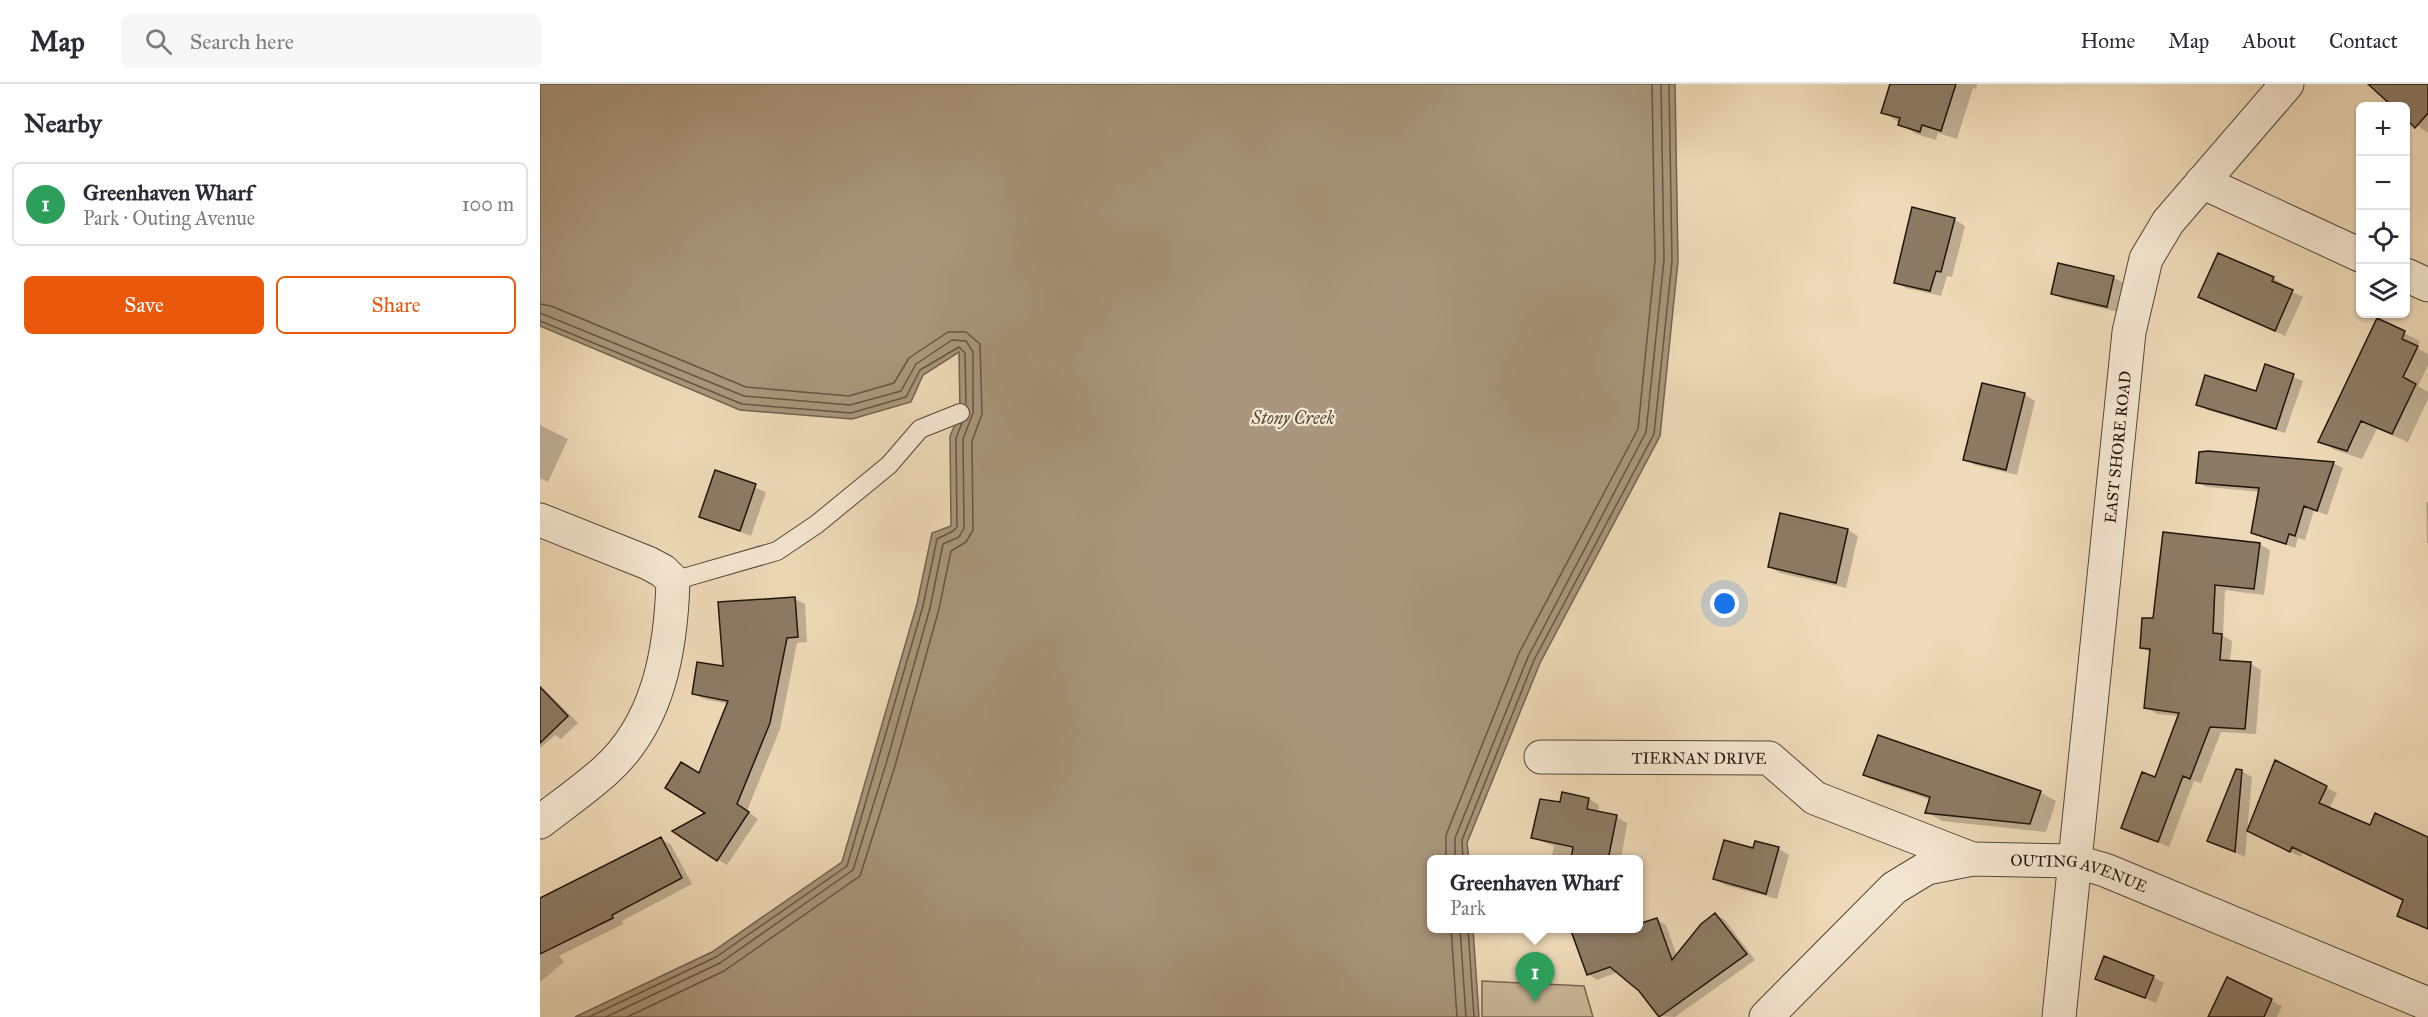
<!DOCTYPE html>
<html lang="en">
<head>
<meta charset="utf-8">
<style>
  body { margin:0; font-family:"IM FELL Great Primer",serif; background:#f7f7f7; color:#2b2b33 }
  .controls { position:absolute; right:18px; top:18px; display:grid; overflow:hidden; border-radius:9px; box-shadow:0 2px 4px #0004 }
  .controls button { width:54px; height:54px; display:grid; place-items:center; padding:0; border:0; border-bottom:2px solid #e1e1e2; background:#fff; color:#2b2b33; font:30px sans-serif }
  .you { position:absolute; left:1185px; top:520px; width:21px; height:21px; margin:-15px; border:4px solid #fff; border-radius:50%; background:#1a73e8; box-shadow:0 0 0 9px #1a73e833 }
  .badge { display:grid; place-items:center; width:39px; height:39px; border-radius:50%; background:#ea580c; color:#fff; font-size:20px; font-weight:700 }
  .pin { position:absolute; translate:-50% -50px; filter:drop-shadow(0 2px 3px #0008) }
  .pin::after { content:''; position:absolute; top:32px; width:21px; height:18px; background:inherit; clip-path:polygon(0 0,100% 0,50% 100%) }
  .popup { position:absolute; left:887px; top:771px; width:216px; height:78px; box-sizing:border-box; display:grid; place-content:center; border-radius:9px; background:#fff; filter:drop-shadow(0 2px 4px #0005); font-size:20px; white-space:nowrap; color:#7c7c81 }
  .popup b { font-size:22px; color:#2b2b33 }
  .popup::after { content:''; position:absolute; left:50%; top:100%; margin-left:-12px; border:12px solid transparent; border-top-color:#fff }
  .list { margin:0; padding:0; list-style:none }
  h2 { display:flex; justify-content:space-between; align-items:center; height:78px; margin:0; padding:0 24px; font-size:26px }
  h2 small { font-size:20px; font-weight:400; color:#7c7c81 }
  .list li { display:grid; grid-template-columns:39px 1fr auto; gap:18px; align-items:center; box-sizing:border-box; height:84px; margin:0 12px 12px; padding:0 12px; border:2px solid #e1e1e2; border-radius:9px }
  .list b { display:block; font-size:22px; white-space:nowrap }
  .list p { margin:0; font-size:20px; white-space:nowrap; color:#7c7c81 }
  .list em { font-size:20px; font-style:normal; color:#7c7c81 }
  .actions { display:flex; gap:12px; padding:18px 24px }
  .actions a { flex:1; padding:14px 0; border:2px solid #ea580c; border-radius:9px; text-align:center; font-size:21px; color:#ea580c }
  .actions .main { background:#ea580c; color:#fff }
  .icon { flex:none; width:33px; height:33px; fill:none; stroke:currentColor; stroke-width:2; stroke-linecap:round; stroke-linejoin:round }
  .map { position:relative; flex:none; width:1888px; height:933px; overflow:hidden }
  header { display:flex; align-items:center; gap:36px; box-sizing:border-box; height:84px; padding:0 30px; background:#fff; border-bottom:2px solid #e1e1e2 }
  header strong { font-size:28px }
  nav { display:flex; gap:33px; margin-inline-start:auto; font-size:21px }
  .search { width:420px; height:54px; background:#f7f7f7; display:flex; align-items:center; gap:15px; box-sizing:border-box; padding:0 21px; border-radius:9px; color:#7c7c81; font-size:22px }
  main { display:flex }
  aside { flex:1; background:#fff }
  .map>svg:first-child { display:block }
  .green { fill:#cbb89a; stroke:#766652; stroke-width:1.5 }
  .water { fill:#a8977c; stroke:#72634e; stroke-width:1.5 }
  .shadow { fill:#0003 }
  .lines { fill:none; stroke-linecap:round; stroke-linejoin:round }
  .shore { stroke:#645642; stroke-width:1.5 }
  .building { fill:#8c7b64; stroke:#211409; stroke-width:1.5 }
  .lane-casing { stroke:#544635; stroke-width:20 }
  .street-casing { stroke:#544635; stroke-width:35 }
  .lane { stroke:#f4e7d1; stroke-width:18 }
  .street { stroke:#f4e7d1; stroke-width:33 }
  .labels { text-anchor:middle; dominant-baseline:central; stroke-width:4.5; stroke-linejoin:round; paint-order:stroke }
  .street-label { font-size:16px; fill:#211409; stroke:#f4e7d1 }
  .water-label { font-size:18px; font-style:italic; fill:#574837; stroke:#f4e7d1 }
</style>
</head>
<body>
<header>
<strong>Map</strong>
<div class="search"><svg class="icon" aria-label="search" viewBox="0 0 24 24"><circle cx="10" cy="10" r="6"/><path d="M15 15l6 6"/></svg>Search here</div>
<nav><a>Home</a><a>Map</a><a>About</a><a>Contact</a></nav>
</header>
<main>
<aside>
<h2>Nearby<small></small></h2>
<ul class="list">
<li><span class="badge" style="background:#2e9e5b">1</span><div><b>Greenhaven Wharf</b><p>Park · Outing Avenue</p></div><em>100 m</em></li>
</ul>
<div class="actions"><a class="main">Save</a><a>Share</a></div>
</aside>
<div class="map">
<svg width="1888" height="933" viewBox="0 0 1888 933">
  <rect width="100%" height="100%" fill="#eedab8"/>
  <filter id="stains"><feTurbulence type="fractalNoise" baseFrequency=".00333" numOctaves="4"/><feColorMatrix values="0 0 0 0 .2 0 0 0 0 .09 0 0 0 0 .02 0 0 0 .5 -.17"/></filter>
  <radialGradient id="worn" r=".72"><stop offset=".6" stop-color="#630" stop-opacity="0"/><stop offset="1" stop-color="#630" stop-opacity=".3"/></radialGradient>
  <path class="green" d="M942,897L1044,902L1053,933H942Z"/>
  <path class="water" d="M0,0H1135L1138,177L1120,352L1000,579L927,759L929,775L892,776V844L933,845L939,933H35L172,868L302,778L377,520L392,449L411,442L410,352L420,329L419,268L383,291L371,318L312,335L200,326L0,242Z"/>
  <path class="shadow" d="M1352,0H1437L1436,5L1433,4L1417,55L1398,49L1396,56L1376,50L1343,28Z
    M1836,0H1888V49L1866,33V22H1855L1833,3Z
    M1414,135L1425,142L1412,193L1407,192L1401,212L1366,204L1356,198Z
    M1573,193L1584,199L1578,228L1523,215L1513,209Z
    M1733,194L1743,200L1742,203L1763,213L1745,252L1660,213Z
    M1838,236L1880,257L1877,264L1888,270V281L1878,302L1888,308V315L1868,358L1837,345L1822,375L1795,366L1780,357Z
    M1726,282L1763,297L1745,349L1667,326L1658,320L1717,309Z
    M1443,300L1485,311L1495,317L1477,391L1435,381L1425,375Z
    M0,341L28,355L8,398L0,394Z
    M1793,379L1803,384L1787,431L1774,426L1765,456L1758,454L1755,464L1712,448L1720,408L1667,403L1658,398Z
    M176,388L226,408L211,452L161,433Z
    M1886,418H1888V459H1887Z
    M1308,446L1318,452L1306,504L1240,489L1230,483Z
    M1719,460L1730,466L1724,511L1685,506L1683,552L1692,557L1690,578L1711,580L1721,586L1716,650L1681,648L1661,699L1654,697L1629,763L1583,743L1616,695L1639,632L1617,630L1606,623L1611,569L1601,563L1615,536Z
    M255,515L265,520L267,558L257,559L240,645L207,727L218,735L187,781L177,775L160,691L189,620L164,615L154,610Z
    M0,601L38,639L21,655L15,651L0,664Z
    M1736,678L1797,709L1789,725L1830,743L1888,754V845L1859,831L1865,817L1763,768L1761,773L1720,753Z
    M1701,687L1712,693L1705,773L1669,756Z
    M1325,690L1500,708L1516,717L1506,748L1402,737L1387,728L1391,716L1341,699Z
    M1023,710L1049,715L1059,721L1058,729L1076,733L1087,739L1081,776H1011L1014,762L993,754L1021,720Z
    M121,755L131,761L152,800L82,837L83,840L19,872L24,878L0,898V816Z
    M1216,759L1239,765L1249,771L1237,815L1185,801L1174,794L1214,766Z
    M1176,831L1185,836L1215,876L1135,933L1120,932L1100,906L1078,888L1057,896L1048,890L1098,844L1117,836L1126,841L1137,872Z
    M1613,893L1624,899L1616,919L1557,895Z
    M1687,895L1742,922L1737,933H1670Z"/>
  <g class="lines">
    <path class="shore" d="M0,220L11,222L206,303L309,312L354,299L369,274L408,248H426L440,260L442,330L432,357L433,446L426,458L411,467L399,525L355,682L320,792L184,887L87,933
      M0,229L204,312L310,321L361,307L376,280L412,256L426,257L433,268V329L423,355L424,444L419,453L403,460L390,524L346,680L313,786L180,879L66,933
      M0,237L202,320L311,329L366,313L380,286L419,263L425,269L426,320
      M906,776V751L979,569L1098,345L1115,176L1112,0
      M915,776V754L988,573L1106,348L1124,176L1121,0
      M923,776L922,756L994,576L1114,350L1132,177L1129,0
      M911,844L917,933
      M920,844L926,933
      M928,844L934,933
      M49,933L176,873L307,782L383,522L397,455L413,447L417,443L416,354L422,339"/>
  </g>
  <path class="building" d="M1350,0H1416L1401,47L1382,41L1380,48L1358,41L1360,34L1341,29Z
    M1828,0H1888V29L1875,44L1866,35V22H1852Z
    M1372,123L1415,134L1401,188L1396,187L1390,207L1354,199Z
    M1678,169L1734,193L1732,197L1753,206L1735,247L1658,213Z
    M1518,179L1574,192L1567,223L1511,210Z
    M1837,234L1865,247L1862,255L1878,262L1863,293L1876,300L1852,350L1821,337L1807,367L1778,358Z
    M1725,280L1754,290L1736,345L1656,321L1665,291L1716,307Z
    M1442,299L1485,309L1466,386L1423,376Z
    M1668,367L1794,378L1777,427L1764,422L1755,452L1749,450L1746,460L1711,449L1719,404L1656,399L1659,368Z
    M175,386L216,400L200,447L159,433Z
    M1240,429L1308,445L1296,499L1228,483Z
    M1623,448L1720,459L1714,505L1675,501L1673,549L1682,550L1680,576L1711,578L1705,645L1670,643L1650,695L1643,692L1618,758L1581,744L1602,688L1615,693L1639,629L1604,624L1610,565L1600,564L1602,534H1613Z
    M255,513L258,553L247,554L230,639L197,720L209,728L177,777L132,747L165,729L125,704L141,678L159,689L188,617L152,610L157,578L183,582L178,518Z
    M0,603L28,632L0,659Z
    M1338,651L1501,707L1490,740L1385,729L1390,713L1323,691Z
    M1735,676L1787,702L1779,719L1830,741L1835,729L1888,753V845L1857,832L1863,816L1752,763L1750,768L1707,747Z
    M1696,685L1702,686L1695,768L1667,757Z
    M1022,708L1049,714L1047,725L1077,731L1068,776H1031L1033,763L991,754L1000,715L1020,718Z
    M121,753L142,794L72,831L73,834L0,870V814Z
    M1184,756L1213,764L1215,757L1239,763L1226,810L1173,795Z
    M1175,829L1207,870L1119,933L1099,907L1070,883L1047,891L1030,844H1098V840L1117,834L1132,876L1161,840Z
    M1564,872L1614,892L1605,914L1555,895Z
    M1687,893L1732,915L1724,933H1668Z"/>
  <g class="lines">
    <defs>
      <path id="lane" d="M133,497L237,467L277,440L349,381L380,345L420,329"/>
      <g id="street">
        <path d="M1662,98L1820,171"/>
        <path d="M1866,191L1888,201"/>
        <path d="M0,436L108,479L123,487L133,497C131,565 119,639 65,687C45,705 22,721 0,738"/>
        <path id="s1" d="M1001,673L1229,674L1275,714L1432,775"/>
        <path id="s2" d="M1226,933L1354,804L1387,784L1432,775L1534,777L1565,786L1888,920"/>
        <path id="s3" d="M1519,933L1589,248L1606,175L1628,138L1747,0"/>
      </g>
    </defs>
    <use href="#lane" class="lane-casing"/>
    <use href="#street" class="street-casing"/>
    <use href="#lane" class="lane"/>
    <use href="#street" class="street"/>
  </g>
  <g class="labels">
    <g class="street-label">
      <text stroke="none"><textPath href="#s3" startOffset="573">EAST SHORE ROAD</textPath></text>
      <text stroke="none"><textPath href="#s1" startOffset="158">TIERNAN DRIVE</textPath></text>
      <text stroke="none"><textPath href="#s2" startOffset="375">OUTING AVENUE</textPath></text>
    </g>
    <g class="water-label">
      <text x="753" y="334">Stony Creek</text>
    </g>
  </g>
  <rect width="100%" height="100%" filter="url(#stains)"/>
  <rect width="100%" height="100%" fill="url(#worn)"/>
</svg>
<div class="controls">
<button>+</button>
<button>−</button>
<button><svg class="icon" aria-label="locate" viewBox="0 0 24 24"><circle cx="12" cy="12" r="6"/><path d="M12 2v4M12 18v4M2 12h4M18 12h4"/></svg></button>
<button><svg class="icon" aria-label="layers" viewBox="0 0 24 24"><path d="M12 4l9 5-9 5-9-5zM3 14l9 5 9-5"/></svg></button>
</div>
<div class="you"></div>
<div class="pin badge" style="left:995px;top:918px;background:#2e9e5b">1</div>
<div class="popup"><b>Greenhaven Wharf</b>Park</div>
</div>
</main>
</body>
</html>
